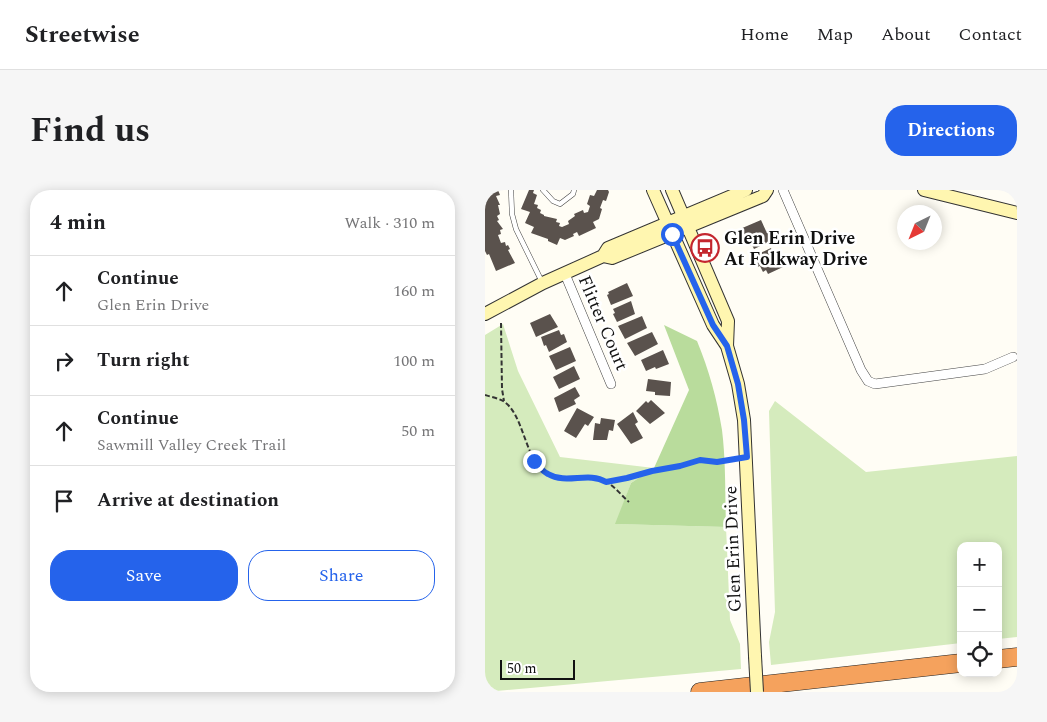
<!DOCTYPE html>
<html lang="en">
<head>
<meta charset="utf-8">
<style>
  body { margin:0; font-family:Spectral,serif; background:#f6f6f6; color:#202124 }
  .controls { position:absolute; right:15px; bottom:15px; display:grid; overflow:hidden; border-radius:10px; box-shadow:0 2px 12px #0003 }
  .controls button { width:45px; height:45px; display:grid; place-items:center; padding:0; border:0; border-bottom:1px solid #e0e0e0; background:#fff; color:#202124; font:25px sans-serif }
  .compass { position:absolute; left:412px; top:15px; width:45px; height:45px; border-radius:50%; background:#fff; box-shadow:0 2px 12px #0003; rotate:223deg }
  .scale { position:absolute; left:15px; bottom:12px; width:75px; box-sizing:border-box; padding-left:5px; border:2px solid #111; border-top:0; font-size:14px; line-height:18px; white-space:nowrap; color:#111; -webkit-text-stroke:4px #fff; paint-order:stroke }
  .stop { position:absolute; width:15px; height:15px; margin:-11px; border:4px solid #2563eb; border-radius:50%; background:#fff }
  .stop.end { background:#2563eb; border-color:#fff; box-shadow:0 1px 5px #0008 }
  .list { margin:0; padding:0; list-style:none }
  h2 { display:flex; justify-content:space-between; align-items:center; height:65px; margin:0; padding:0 20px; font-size:21px }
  h2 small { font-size:16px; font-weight:400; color:#757577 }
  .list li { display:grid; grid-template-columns:32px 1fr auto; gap:15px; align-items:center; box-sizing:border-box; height:70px; padding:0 20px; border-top:1px solid #e0e0e0 }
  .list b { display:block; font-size:19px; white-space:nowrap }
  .list p { margin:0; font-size:16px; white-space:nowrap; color:#757577 }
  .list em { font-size:16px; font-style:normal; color:#757577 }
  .actions { display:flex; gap:10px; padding:15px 20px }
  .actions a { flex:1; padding:11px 0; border:1px solid #2563eb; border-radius:20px; text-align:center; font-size:18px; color:#2563eb }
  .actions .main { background:#2563eb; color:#fff }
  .icon { flex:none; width:28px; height:28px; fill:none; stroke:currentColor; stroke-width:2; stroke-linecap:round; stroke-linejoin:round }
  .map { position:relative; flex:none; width:532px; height:502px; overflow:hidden; border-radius:20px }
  header { display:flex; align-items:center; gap:30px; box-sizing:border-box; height:70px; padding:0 25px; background:#fff; border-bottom:1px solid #e0e0e0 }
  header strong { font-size:24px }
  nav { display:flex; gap:28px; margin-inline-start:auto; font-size:18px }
  .intro { display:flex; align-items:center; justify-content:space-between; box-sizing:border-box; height:120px; padding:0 30px }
  h1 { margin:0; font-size:35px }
  .button { padding:12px 22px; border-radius:20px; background:#2563eb; color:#fff; font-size:18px; font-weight:700 }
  main { display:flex; gap:30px; padding:0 30px }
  aside { flex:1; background:#fff; border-radius:20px; box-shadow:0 2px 12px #0003 }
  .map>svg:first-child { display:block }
  .green { fill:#d5ebbd }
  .forest { fill:#b9dc9c }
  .building { fill:#5a524d }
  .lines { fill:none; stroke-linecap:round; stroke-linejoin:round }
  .lane-casing { stroke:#444; stroke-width:5.5 }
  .street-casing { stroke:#444; stroke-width:10 }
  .secondary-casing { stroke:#333; stroke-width:14 }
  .highway-casing { stroke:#222; stroke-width:19 }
  .path { stroke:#333; stroke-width:2; stroke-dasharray:5 2.5; stroke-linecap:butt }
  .lane { stroke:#fff; stroke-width:4.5 }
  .street { stroke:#fff; stroke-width:9 }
  .secondary { stroke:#fff6b0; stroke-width:12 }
  .highway { stroke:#f5a25d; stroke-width:18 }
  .secondary-bridge-casing { stroke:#333; stroke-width:14; stroke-linecap:butt }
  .secondary-bridge { stroke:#fff6b0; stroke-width:12 }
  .route { stroke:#2563eb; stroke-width:6 }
  .labels { text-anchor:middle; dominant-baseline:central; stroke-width:5; stroke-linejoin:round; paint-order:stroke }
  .poi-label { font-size:18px; font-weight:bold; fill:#111; stroke:#fff; text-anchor:start }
  .street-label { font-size:18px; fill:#111; stroke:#fff }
</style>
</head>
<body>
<header>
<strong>Streetwise</strong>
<nav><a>Home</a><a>Map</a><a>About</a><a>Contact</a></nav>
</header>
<div class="intro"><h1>Find us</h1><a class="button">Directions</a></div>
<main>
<aside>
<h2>4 min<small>Walk · 310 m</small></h2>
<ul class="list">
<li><svg class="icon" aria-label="ahead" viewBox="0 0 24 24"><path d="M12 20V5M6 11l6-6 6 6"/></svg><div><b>Continue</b><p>Glen Erin Drive</p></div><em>160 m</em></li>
<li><svg class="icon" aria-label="right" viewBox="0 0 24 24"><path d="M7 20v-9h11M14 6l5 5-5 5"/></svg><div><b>Turn right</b></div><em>100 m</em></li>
<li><svg class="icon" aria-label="ahead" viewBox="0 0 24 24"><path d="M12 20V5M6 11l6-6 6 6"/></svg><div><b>Continue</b><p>Sawmill Valley Creek Trail</p></div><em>50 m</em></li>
<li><svg class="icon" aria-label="arrive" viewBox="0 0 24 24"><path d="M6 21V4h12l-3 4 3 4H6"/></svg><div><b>Arrive at destination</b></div></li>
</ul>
<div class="actions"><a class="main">Save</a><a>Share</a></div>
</aside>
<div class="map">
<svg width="532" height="502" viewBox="0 0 532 502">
  <rect width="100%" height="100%" fill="#fffdf5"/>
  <path class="green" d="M18,134L33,181L75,267L169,278L146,293L131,334L241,337L245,430L255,454L256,479L0,502V145Z
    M290,211L381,282L532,266V447L513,449V356H476V453L286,475L284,452L290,422L284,221Z"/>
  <path class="forest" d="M179,135L212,151C224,180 232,209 237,240C241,272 240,305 241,337L130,334L146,293L169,278L204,200Z"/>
  <path class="building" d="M0,0H13L15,5L11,6L15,15H13L15,24L12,26L14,30L12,31L18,39L15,40L16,44L13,45L16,53L20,52L21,56L23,55L25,59L23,60L30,73L11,81L4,64L2,65L0,61Z
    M44,0H49L48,3L52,5L49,14L53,15L52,18L56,20L55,23L59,25V26L72,29L71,32L75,33L74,36L77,37L84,34L83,31L90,26L89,24L98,20L99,23L103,22L105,16L102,14L105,5L109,6L112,0H123L124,2L121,11L118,10L115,18L117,19L114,29L108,32L111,38L94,46L92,42L88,44L89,46L80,50L75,48L72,55L63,51V49L46,43L49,37L40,33L45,22L36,19Z
    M276,30L281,41L285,40L290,49L269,59L267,55L264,56L262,51L260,52L255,39Z
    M286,58L287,62L292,60L295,66L298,65L301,71L296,73L298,77L283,84L281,80L278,82L275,76L272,77L269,70L272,68L271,65Z
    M142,93L148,106L126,115L122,105L124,104L123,102Z
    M146,111L150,124L132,132L128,124L130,123L128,119Z
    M65,124L73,137L51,147L45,133Z
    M157,126L162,138L140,149L133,136Z
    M74,140L76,145L79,144L82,152L64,162L61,155L59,156L56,147Z
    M167,142L173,154L150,166L142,153Z
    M85,157L91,171L71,180L64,166Z
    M178,160L184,174L171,179L170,177L161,181L156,170Z
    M89,176L95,189L74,199L68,187Z
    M163,189L186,192L185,206L170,205V202L161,201Z
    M90,197L95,206L89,210L91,214L74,222L69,208Z
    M166,210L180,223L165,234L151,221L161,211L163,213Z
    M92,218L109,227L103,236L100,234L91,248L79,241Z
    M148,222L153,232L150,234L158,248L146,254L132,234Z
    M116,228L130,230L128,241L124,240L122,250H108L110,233L115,234Z"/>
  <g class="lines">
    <defs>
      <path id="lane" d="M26,0L27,24L31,39L57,92
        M58,0L68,11L75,14L88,4L89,0"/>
      <path id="street" d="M298,0L376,180L383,191L390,194L500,179L528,167
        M80,84L126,194"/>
      <path id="secondary" d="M168,0L228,135L242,156
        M187,0L243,131L242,156L253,194L259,230L270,466
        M439,0L532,23
        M118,66L127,68L278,6L282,0
        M0,124L58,93L118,66L123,58L261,0"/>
      <path id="highway" d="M513,469L532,467
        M215,502L476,473"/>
    </defs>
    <use href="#lane" class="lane-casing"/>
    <use href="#street" class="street-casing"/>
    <use href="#secondary" class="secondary-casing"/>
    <use href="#highway" class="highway-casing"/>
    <path class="path" d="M16,133L17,199L19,211
      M0,205C6,207 13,208 18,211C38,223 39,264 58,281C74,295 95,283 114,288C126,292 135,304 144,312
      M121,292L195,276L215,270L232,272L250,269"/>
    <use href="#lane" class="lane"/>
    <use href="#street" class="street"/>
    <use href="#secondary" class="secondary"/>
    <use href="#highway" class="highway"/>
    <defs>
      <path id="secondary-bridge" d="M270,466L272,502"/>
    </defs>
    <use href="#secondary-bridge" class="secondary-bridge-casing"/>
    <use href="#secondary-bridge" class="secondary-bridge"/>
  </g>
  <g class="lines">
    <path class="route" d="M49,271C53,276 57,281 63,284C82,295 103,281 121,292L142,288L167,281L195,276L215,270L232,272L262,267L259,230L253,194L242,156L228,135L187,44"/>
  </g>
  <defs>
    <symbol id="bus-ring" viewBox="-11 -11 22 22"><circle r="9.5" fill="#fff" stroke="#c4262e" stroke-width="1.5"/><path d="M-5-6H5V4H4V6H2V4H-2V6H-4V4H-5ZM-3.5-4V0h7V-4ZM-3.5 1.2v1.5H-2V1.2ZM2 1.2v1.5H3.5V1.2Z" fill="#c4262e"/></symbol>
  </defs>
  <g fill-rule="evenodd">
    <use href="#bus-ring" x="204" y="42" width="32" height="32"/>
  </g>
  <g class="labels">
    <g class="poi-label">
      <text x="239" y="48">Glen Erin Drive<tspan x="239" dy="21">At Folkway Drive</tspan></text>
    </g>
    <g class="street-label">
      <text transform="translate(118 133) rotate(67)">Flitter Court</text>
      <text transform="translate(248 359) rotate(-92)">Glen Erin Drive</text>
    </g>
  </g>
</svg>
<div class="controls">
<button>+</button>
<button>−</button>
<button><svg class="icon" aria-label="locate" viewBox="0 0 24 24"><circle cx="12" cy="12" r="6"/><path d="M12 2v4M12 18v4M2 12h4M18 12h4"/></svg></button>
</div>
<svg class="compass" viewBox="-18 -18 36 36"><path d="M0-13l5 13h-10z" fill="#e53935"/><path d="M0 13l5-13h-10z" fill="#757577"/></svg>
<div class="scale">50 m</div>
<div class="stop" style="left:187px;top:44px"></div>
<div class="stop end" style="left:49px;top:271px"></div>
</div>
</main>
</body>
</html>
